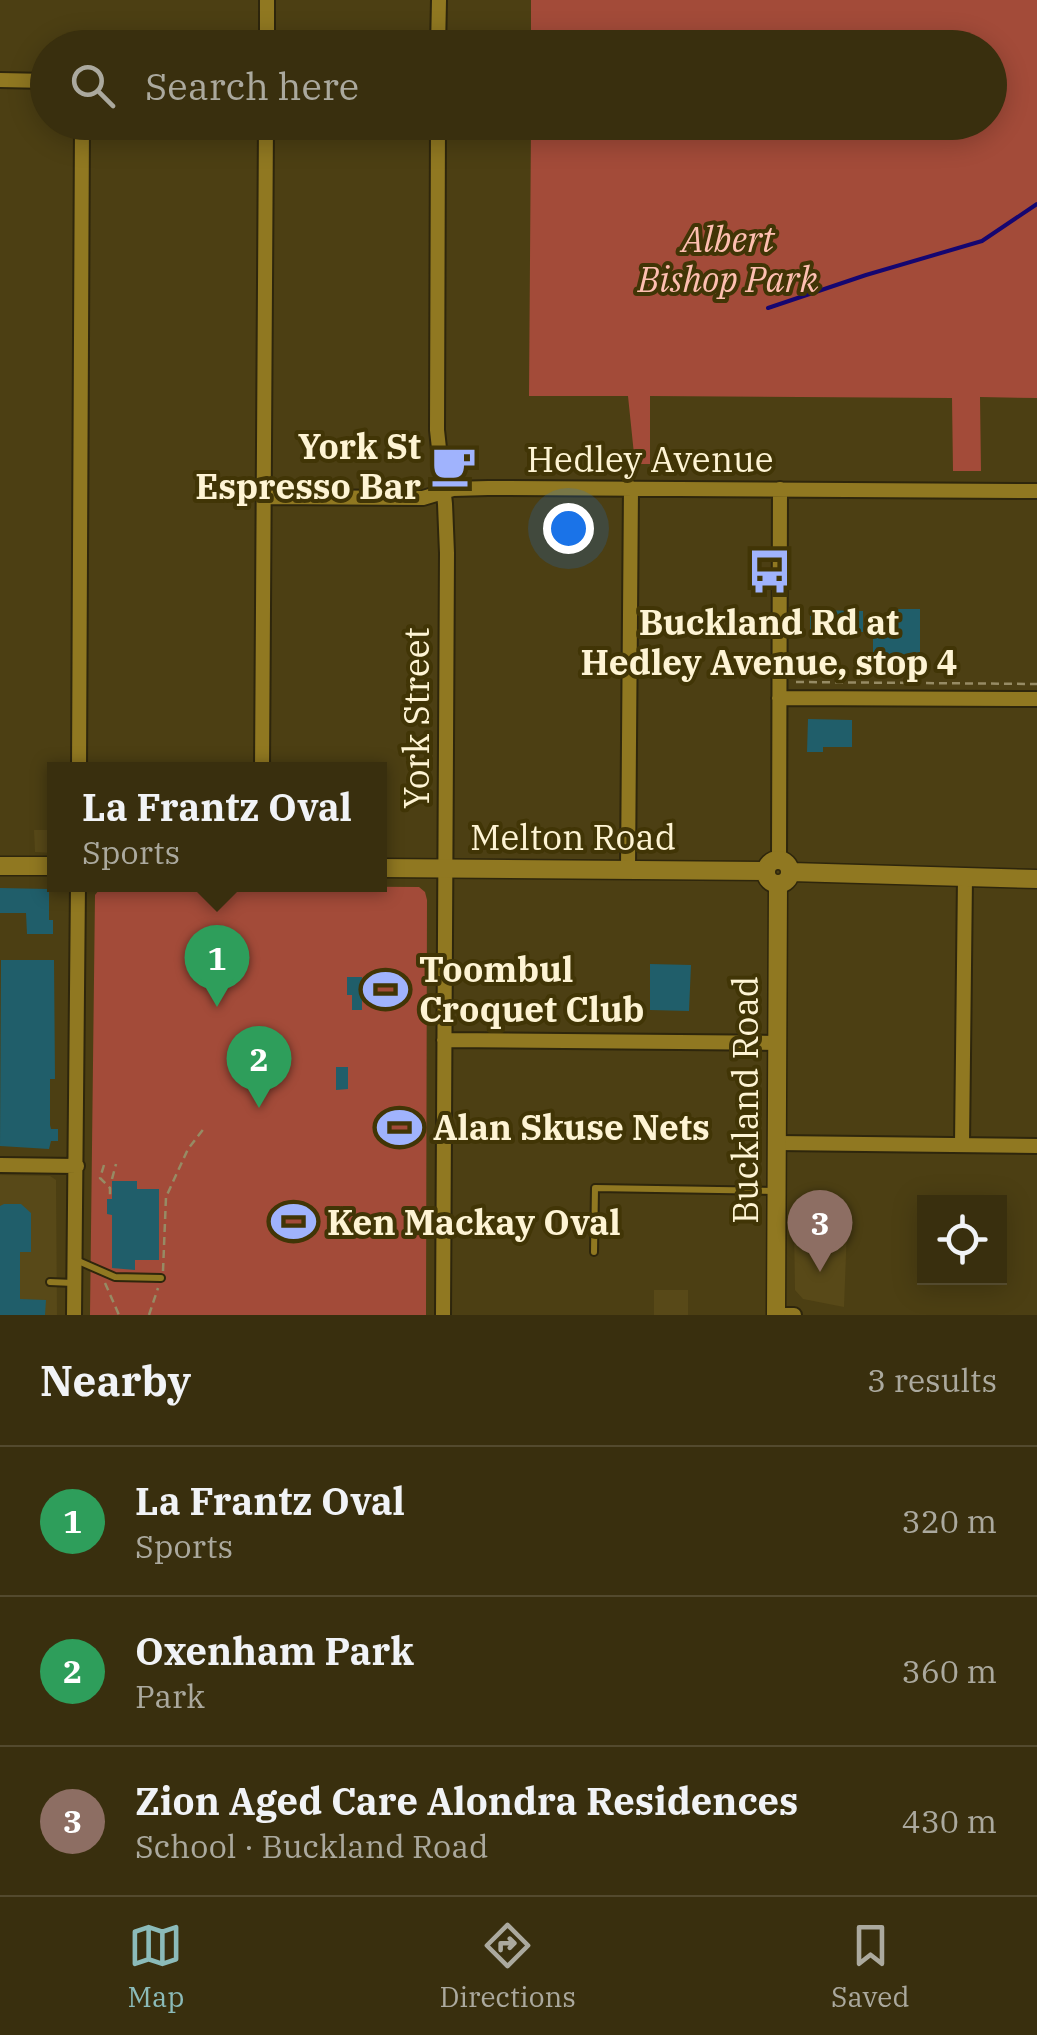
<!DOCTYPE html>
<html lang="en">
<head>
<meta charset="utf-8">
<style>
  body { margin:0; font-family:"IBM Plex Serif",serif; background:#403717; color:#f1f3f6 }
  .controls { position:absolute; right:30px; bottom:30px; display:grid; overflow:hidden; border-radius:0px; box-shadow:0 5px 25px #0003 }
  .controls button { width:90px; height:90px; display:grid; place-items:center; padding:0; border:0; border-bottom:2px solid #534a2e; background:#392f0e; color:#f1f3f6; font:50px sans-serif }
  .you { position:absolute; left:568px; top:528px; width:35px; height:35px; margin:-25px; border:8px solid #fff; border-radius:50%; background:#1a73e8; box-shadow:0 0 0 15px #1a73e833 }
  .badge { display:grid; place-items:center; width:65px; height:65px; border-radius:50%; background:#8bbbb9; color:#fff; font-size:32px; font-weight:700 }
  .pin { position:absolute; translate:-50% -82px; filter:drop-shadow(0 2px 5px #0008) }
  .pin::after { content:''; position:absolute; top:52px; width:35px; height:30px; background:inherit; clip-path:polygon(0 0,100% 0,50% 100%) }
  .popup { position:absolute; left:47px; top:762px; width:340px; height:130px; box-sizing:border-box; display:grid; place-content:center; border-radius:0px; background:#392f0e; filter:drop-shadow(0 2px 8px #0005); font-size:32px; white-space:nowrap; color:#aba99e }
  .popup b { font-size:38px; color:#f1f3f6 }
  .popup::after { content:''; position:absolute; left:50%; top:100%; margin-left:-20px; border:20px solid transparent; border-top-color:#392f0e }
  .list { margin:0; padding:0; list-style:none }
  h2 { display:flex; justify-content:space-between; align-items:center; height:130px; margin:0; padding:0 40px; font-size:42px }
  h2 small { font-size:32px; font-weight:400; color:#aba99e }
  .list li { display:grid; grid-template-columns:65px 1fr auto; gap:30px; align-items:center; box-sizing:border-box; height:150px; padding:0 40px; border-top:2px solid #534a2e }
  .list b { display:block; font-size:38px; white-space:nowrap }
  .list p { margin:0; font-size:32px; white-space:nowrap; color:#aba99e }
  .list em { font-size:32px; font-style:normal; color:#aba99e }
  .icon { flex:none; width:55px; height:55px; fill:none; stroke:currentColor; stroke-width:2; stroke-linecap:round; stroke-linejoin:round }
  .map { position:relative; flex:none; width:1037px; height:1315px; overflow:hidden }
  .search { position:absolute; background:#392f0e; box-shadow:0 5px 25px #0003; left:30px; right:30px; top:30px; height:110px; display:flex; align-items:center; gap:25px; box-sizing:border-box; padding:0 35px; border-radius:55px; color:#aba99e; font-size:38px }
  .sheet { height:580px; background:#392f0e }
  nav { display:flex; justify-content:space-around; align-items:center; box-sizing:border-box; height:140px; border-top:2px solid #534a2e; background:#392f0e; font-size:28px; color:#aba99e }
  nav a { display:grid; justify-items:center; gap:5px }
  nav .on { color:#8bbbb9 }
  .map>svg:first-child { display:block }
  .built { fill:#584918 }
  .green { fill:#a34b39 }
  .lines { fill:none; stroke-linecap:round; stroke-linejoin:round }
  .stream { stroke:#150671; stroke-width:4 }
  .building { fill:#205e6a }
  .service-casing { stroke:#2e260c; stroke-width:10 }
  .minor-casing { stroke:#2e260c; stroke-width:18 }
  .tertiary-casing { stroke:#2e260c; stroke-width:21 }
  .path { stroke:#968b64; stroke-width:2.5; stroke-dasharray:8 5; stroke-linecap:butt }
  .service { stroke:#907821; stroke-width:6 }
  .minor { stroke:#907821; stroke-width:14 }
  .tertiary { stroke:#907821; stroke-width:18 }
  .labels { text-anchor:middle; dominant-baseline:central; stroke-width:8; stroke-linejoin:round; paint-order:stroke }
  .park-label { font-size:35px; font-style:italic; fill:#febfb1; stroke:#413506 }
  .poi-label { font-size:35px; font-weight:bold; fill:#fef4d4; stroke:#413506; text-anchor:start }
  .street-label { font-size:35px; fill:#fef4d4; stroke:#413506 }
</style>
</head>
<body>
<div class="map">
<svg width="1037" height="1315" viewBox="0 0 1037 1315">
  <rect width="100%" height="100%" fill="#4c3f13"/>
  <path class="built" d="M34,830H54V853L35,852Z
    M0,1175L50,1176L56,1180L57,1315H0Z
    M794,1228L847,1229L844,1307L803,1299L795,1290Z
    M654,1290H688V1315H654Z"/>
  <path class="green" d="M531,0H1037V398L980,397L981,471H953L952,398L650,396V464H635L628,396H529L531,123L990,122V48L531,47Z
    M103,885L419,887L425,892L427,900L426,1315H90L95,895Z"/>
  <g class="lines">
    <path class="stream" d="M768,308L866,275L982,241L1037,204"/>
  </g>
  <path class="building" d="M455,458H478V469L463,468V476L452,465L451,459Z
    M898,609H920V670L873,667V637H898Z
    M810,610L863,611V632H810Z
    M808,719L852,720V747H823V752H807Z
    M0,888L49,889V920H53V934H27L26,913H0Z
    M1,960H54L55,1079H50V1125L51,1129H58V1141H51L49,1149L0,1146Z
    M650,964L691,965L689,1011L650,1010Z
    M347,977H362V1010H352V995H347Z
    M336,1067H348V1089L336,1090Z
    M112,1181H137V1189H159V1260H135V1270L112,1268V1215L107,1214V1199H112Z
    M4,1204H21L31,1213V1252H20V1299L46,1300L45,1315H0V1206Z"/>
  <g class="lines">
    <defs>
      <path id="service" d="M594,1252L595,1188L775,1191
        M76,1260L115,1277L161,1278
        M50,1282L73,1283"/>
      <path id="minor" d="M267,48V0
        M438,48L439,0
        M0,80L48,81
        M438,122L437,430L445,504L447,553L443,1315
        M264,497L423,498L453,489L488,488L1037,491
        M779,698L1037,699
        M79,770L82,122
        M262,770L266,122
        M779,860L780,489
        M628,870L631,488
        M444,1040L778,1043
        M777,1143L1037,1146
        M962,1145L965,877
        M0,1165L77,1166
        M74,1315L78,884
        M781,1315H794"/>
      <path id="tertiary" d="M766 872a12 12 0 1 1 24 0a12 12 0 1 1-24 0Z
        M0,866H54
        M380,868L766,871
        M791,872L1037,879
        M776,1315L778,885"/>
    </defs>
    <use href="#service" class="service-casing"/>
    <use href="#minor" class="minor-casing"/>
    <use href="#tertiary" class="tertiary-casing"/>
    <path class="path" d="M796,682L1037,684
      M104,1165L100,1178L110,1188V1199
      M112,1179L116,1164
      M163,1271L166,1197L188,1149L205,1127
      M105,1283L119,1315
      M149,1315L158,1288"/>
    <use href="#service" class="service"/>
    <use href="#minor" class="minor"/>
    <use href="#tertiary" class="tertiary"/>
  </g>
  <defs>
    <symbol id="cafe-bare" viewBox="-9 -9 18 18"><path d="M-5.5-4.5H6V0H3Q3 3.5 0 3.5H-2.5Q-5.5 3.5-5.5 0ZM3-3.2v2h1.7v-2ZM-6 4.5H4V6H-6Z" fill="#a0b3fd" stroke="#413506" stroke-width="2.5" paint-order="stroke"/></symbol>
    <symbol id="bus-bare" viewBox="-9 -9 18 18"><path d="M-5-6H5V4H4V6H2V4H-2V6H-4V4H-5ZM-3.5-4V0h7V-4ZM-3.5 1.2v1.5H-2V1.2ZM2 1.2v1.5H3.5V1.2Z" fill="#a0b3fd" stroke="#413506" stroke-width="2.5" paint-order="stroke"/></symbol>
    <symbol id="stadium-bare" viewBox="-9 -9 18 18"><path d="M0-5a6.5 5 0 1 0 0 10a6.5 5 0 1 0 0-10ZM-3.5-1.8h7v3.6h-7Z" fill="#a0b3fd" stroke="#413506" stroke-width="2.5" paint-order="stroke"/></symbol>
  </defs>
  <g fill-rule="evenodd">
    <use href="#cafe-bare" x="422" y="434" width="63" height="63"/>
    <use href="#bus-bare" x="738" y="540" width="63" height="63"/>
    <use href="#stadium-bare" x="354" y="958" width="63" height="63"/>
    <use href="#stadium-bare" x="368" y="1096" width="63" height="63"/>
    <use href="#stadium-bare" x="262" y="1190" width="63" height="63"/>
  </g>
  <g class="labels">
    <g class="park-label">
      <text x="728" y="239">Albert<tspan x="728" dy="40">Bishop Park</tspan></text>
    </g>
    <g class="poi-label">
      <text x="421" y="446" text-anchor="end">York St<tspan x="421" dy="40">Espresso Bar</tspan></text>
      <text x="769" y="622" text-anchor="middle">Buckland Rd at<tspan x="769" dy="40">Hedley Avenue, stop 4</tspan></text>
      <text x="419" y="969">Toombul<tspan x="419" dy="40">Croquet Club</tspan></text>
      <text x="433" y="1127">Alan Skuse Nets</text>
      <text x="327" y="1222">Ken Mackay Oval</text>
    </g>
    <g class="street-label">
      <text x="650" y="459">Hedley Avenue</text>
      <text transform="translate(416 718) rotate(-90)">York Street</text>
      <text x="573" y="837">Melton Road</text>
      <text transform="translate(745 1100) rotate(-90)">Buckland Road</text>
    </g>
  </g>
</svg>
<div class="controls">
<button><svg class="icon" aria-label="locate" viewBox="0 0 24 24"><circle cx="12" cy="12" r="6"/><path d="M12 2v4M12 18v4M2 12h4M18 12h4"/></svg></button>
</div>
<div class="you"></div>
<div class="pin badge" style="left:217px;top:1007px;background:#2e9e5b">1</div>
<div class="popup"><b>La Frantz Oval</b>Sports</div>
<div class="pin badge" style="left:259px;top:1108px;background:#2e9e5b">2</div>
<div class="pin badge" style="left:820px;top:1272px;background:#8d6e63">3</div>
<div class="search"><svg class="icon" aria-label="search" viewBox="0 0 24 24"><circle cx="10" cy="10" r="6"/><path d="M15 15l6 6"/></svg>Search here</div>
</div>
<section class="sheet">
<h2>Nearby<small>3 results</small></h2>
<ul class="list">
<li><span class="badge" style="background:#2e9e5b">1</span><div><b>La Frantz Oval</b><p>Sports</p></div><em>320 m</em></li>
<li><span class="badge" style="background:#2e9e5b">2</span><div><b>Oxenham Park</b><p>Park</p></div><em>360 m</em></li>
<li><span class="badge" style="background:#8d6e63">3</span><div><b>Zion Aged Care Alondra Residences</b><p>School · Buckland Road</p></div><em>430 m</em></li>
</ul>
</section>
<nav>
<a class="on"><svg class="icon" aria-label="map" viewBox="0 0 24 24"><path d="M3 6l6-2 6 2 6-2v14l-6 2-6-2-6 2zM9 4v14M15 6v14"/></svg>Map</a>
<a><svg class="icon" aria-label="directions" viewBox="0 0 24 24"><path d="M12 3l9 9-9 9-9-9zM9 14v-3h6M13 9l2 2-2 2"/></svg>Directions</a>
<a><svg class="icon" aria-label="saved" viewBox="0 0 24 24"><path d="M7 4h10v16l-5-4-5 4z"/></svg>Saved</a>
</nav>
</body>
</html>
